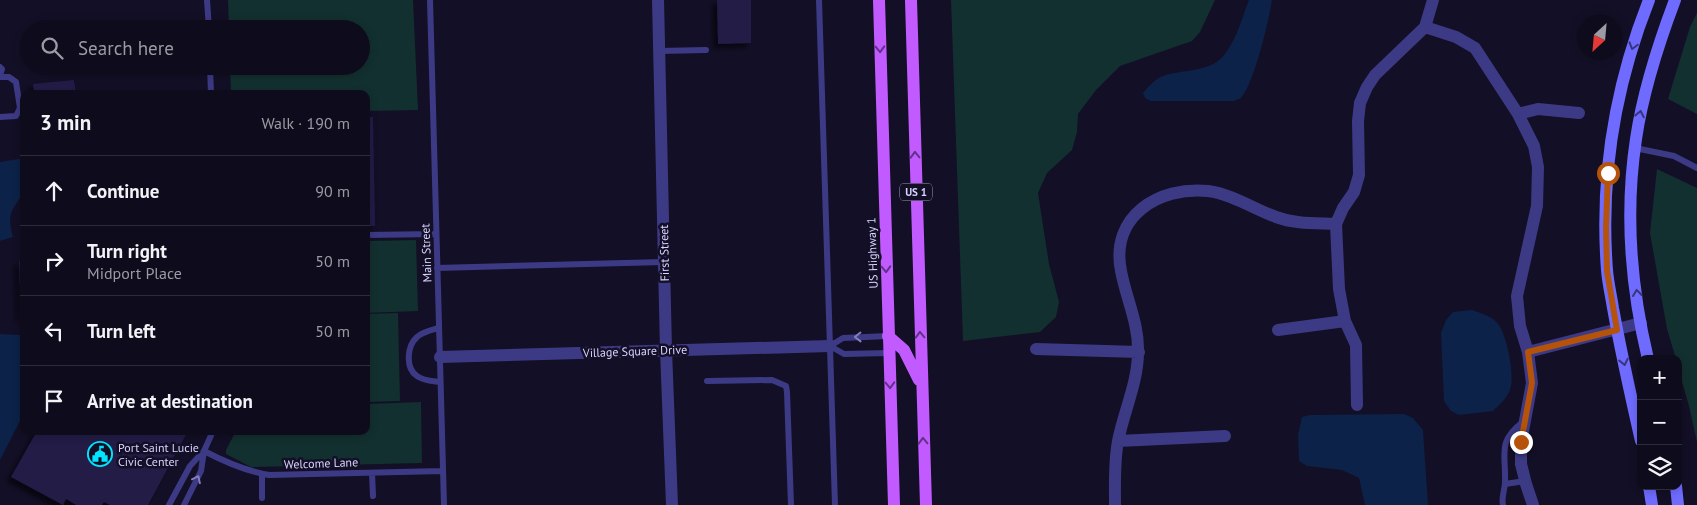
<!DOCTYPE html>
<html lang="en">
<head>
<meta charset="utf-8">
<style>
  body { margin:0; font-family:"PT Sans",sans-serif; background:#171425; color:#f1f3f6 }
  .controls { position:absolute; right:15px; bottom:15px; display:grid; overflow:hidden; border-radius:10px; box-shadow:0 2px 8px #0003 }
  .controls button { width:45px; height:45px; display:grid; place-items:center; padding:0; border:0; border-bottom:1px solid #2e2b3b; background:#0e0b1c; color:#f1f3f6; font:25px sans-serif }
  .compass { position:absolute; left:1577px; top:15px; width:45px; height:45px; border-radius:50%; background:#0e0b1c; box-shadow:0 2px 8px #0003; rotate:206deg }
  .stop { position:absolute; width:15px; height:15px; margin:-11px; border:4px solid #b45309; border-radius:50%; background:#fff }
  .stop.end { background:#b45309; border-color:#fff; box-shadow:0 1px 5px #0008 }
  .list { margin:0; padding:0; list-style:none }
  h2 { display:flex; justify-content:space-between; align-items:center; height:65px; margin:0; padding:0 20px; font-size:21px }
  h2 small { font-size:16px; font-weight:400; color:#9b9ba3 }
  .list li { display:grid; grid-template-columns:32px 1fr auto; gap:15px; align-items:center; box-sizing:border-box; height:70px; padding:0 20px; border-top:1px solid #2e2b3b }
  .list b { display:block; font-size:19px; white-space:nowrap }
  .list p { margin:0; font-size:16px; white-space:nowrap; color:#9b9ba3 }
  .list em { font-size:16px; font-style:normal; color:#9b9ba3 }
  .icon { flex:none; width:28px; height:28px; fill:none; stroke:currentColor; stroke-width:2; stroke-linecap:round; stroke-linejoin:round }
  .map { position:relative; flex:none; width:1697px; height:505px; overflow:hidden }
  .search { position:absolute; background:#0e0b1c; box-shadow:0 2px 8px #0003; left:20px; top:20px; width:350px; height:55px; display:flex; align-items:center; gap:12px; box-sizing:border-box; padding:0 18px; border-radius:28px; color:#9b9ba3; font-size:19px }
  .panel { position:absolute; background:#0e0b1c; box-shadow:0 2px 8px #0003; left:20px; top:90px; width:350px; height:345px; border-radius:10px }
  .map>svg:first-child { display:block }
  .green { fill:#12302f }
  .water { fill:#0c2248 }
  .building { fill:#241b47; filter:url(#shadow) }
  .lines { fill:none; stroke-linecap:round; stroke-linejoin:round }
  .service { stroke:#3d3a85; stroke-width:6 }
  .minor { stroke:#3d3a85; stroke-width:12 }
  .secondary { stroke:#6f6bff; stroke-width:12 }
  .primary { stroke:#c25bff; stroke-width:12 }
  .oneway { stroke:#38347d }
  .oneway2 { stroke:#623188 }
  .oneway3 { stroke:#837fbc }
  .route { stroke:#b45309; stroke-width:6 }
  .labels { text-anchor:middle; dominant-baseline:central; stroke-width:5; stroke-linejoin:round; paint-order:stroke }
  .shield { fill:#130f26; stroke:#9e99be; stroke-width:1 }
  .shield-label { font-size:11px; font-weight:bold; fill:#d9d4ff }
  .street-label { font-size:12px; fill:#d9d4ff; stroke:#130f26 }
  .poi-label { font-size:12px; fill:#d9d4ff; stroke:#130f26; text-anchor:start }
</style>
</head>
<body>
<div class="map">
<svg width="1697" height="505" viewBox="0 0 1697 505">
  <defs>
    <filter id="shadow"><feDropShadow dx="-4.5" dy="4.5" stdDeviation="2.5" flood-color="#0009"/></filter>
  </defs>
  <rect width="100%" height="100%" fill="#130f26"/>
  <path class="green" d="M228,0H413L418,110L366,111V94H231L230,66H361V29H229Z
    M951,0H1215L1200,32L1192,41L1120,66L1096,90L1078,114L1077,132L1072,150L1047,173L1038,193L1049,264L1059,302L1056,317L1040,332L963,341Z
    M1697,13V114L1668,99L1690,27Z
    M1657,169L1697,188V442L1689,406L1678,368V359H1676L1667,329L1650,233Z
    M416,240L418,311L366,313V241Z
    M398,313L400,401L366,402V314Z
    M421,402L422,463L251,467L226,454V450L236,431H366V404Z"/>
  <path class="water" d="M1249,0H1272C1269,20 1254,84 1241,98L1234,101H1151L1145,98L1143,93C1148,87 1155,79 1163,76C1183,69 1211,73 1225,54C1237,38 1242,18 1249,0Z
    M24,158V198H20C9,213 8,219 13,237L0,241V162Z
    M1472,310C1481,313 1494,317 1499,325C1507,337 1514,373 1511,386C1509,397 1500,404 1493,411L1459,415L1451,411L1444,401L1441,333L1446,320L1453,312Z
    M0,334L20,335L21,341L24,342V413L0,460Z
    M1404,414L1413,418L1423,430L1428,505H1365L1359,478L1342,470L1307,466L1299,461L1298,435L1302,417L1310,415Z"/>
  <path class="building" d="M717,0H751V43L718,44Z
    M74,80L76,94H34L33,84Z
    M366,117H373L375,226H366Z
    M19,261H24V317H21Z
    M37,431H188L148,505H110L104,502L102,505H76L66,499L63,505L11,477Z"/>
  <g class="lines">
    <path class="service" d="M207,0L209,29
      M430,0L444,505
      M819,0L835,505
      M659,51L706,50
      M210,66L211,94
      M0,67L2,69L0,75
      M0,77H9L16,82L20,108L16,116L0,117
      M1635,148L1674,156L1697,168
      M366,235L436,234
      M437,268L664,262
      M439,328C432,330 422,332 417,337C407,346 405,368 417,376C423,381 433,381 440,382
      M830,346L844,354L889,353
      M830,346L843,338L888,336
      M707,381L772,380L786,386L787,392L791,505
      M204,451C225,462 245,471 269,475L443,471
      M372,473L373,496
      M1505,484L1525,481
      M262,498V474
      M169,505L190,466L203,452
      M184,505L201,471L204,451L213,431
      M1503,505C1501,497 1505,490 1505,482C1506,453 1497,442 1523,422"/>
    <path class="minor" d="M658,0L666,350L672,505
      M1425,27L1433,0
      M1518,114L1538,109L1579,113
      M1278,330L1345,321
      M1036,349L1139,352
      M1528,352L1641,323
      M440,357L830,346
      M1357,405L1356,345L1345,321L1339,289L1336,224L1343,208L1354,192L1359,175L1358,121L1360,103L1367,87L1375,75L1425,27L1456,37L1475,48L1518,114L1534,146L1538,167L1537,206L1517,296L1520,326L1528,352L1532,383L1521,442V464L1526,484L1533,505
      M1118,441L1225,436
      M1115,505C1115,484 1114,462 1118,441C1124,411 1138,382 1138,352C1139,324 1126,298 1121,271C1110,216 1159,186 1208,191C1232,194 1254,209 1276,217C1295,224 1315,223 1336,224"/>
    <path class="secondary" d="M1648,359C1631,288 1625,211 1636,139C1643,91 1658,45 1675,0
      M1641,441C1631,397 1621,353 1613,308C1611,295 1608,283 1607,270C1600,178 1615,86 1649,0
      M1649,486L1652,505
      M1676,486L1678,505"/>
    <path class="primary" d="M879,0L894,505
      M911,0L926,505
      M888,336L904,350L919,380"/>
  </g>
  <defs><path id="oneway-chevron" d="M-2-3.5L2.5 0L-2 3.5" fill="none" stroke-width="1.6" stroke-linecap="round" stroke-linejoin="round" transform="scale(1.25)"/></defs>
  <g class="oneway">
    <use href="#oneway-chevron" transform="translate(1633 46) rotate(106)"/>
    <use href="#oneway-chevron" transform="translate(1640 114) rotate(-79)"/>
    <use href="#oneway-chevron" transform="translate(1637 293) rotate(-97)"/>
    <use href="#oneway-chevron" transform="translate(1624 362) rotate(78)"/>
  </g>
  <g class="oneway2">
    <use href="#oneway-chevron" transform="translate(880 49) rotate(88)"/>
    <use href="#oneway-chevron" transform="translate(915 155) rotate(-92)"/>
    <use href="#oneway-chevron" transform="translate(886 269) rotate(88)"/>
    <use href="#oneway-chevron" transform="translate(920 335) rotate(-92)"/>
    <use href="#oneway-chevron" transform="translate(890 385) rotate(88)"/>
    <use href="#oneway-chevron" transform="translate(923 441) rotate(-92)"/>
  </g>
  <g class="oneway3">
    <use href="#oneway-chevron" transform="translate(858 337) rotate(179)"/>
    <use href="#oneway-chevron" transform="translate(197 479) rotate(-64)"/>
  </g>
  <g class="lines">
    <path class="route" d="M1521,442L1532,383L1528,352L1617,330L1607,271L1606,228L1608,173"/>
  </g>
  <defs>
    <symbol id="civic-ring" viewBox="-11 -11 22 22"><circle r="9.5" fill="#130f26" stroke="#00e5ff" stroke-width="1.5"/><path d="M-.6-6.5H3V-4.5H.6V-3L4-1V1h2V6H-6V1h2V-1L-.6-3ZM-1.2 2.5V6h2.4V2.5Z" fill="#00e5ff"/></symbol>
  </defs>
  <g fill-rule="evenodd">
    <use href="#civic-ring" x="86" y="440" width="28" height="28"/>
  </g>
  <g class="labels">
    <rect class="shield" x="900" y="183.5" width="32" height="17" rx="4"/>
    <g class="shield-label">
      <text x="916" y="192">US 1</text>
    </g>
    <g class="street-label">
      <text transform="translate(426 253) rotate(-92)">Main Street</text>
      <text transform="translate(664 253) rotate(-91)">First Street</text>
      <text transform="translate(872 253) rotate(-92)">US Highway 1</text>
      <text transform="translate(635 351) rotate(-2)">Village Square Drive</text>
      <text transform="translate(321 463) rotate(-2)">Welcome Lane</text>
    </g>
    <g class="poi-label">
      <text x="118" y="447">Port Saint Lucie<tspan x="118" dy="14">Civic Center</tspan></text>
    </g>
  </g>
</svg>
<div class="controls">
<button>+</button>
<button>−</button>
<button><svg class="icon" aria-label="layers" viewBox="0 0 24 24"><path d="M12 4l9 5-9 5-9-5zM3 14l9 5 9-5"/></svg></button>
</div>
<svg class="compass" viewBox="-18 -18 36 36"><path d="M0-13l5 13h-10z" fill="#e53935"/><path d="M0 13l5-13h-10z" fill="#9b9ba3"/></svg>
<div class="stop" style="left:1608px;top:173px"></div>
<div class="stop end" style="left:1521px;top:442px"></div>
<div class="search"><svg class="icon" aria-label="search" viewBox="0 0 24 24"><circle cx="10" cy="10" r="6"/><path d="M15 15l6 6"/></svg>Search here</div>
<section class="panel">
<h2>3 min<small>Walk · 190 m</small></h2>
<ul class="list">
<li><svg class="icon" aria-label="ahead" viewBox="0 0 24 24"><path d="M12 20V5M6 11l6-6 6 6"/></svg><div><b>Continue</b></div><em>90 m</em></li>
<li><svg class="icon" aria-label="right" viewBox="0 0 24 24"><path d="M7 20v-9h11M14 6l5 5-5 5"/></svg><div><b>Turn right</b><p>Midport Place</p></div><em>50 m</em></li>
<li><svg class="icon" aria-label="left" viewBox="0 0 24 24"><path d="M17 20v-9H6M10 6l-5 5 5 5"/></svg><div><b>Turn left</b></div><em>50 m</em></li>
<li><svg class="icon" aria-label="arrive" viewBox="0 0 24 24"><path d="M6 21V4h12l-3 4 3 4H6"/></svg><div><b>Arrive at destination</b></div></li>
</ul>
</section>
</div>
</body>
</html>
